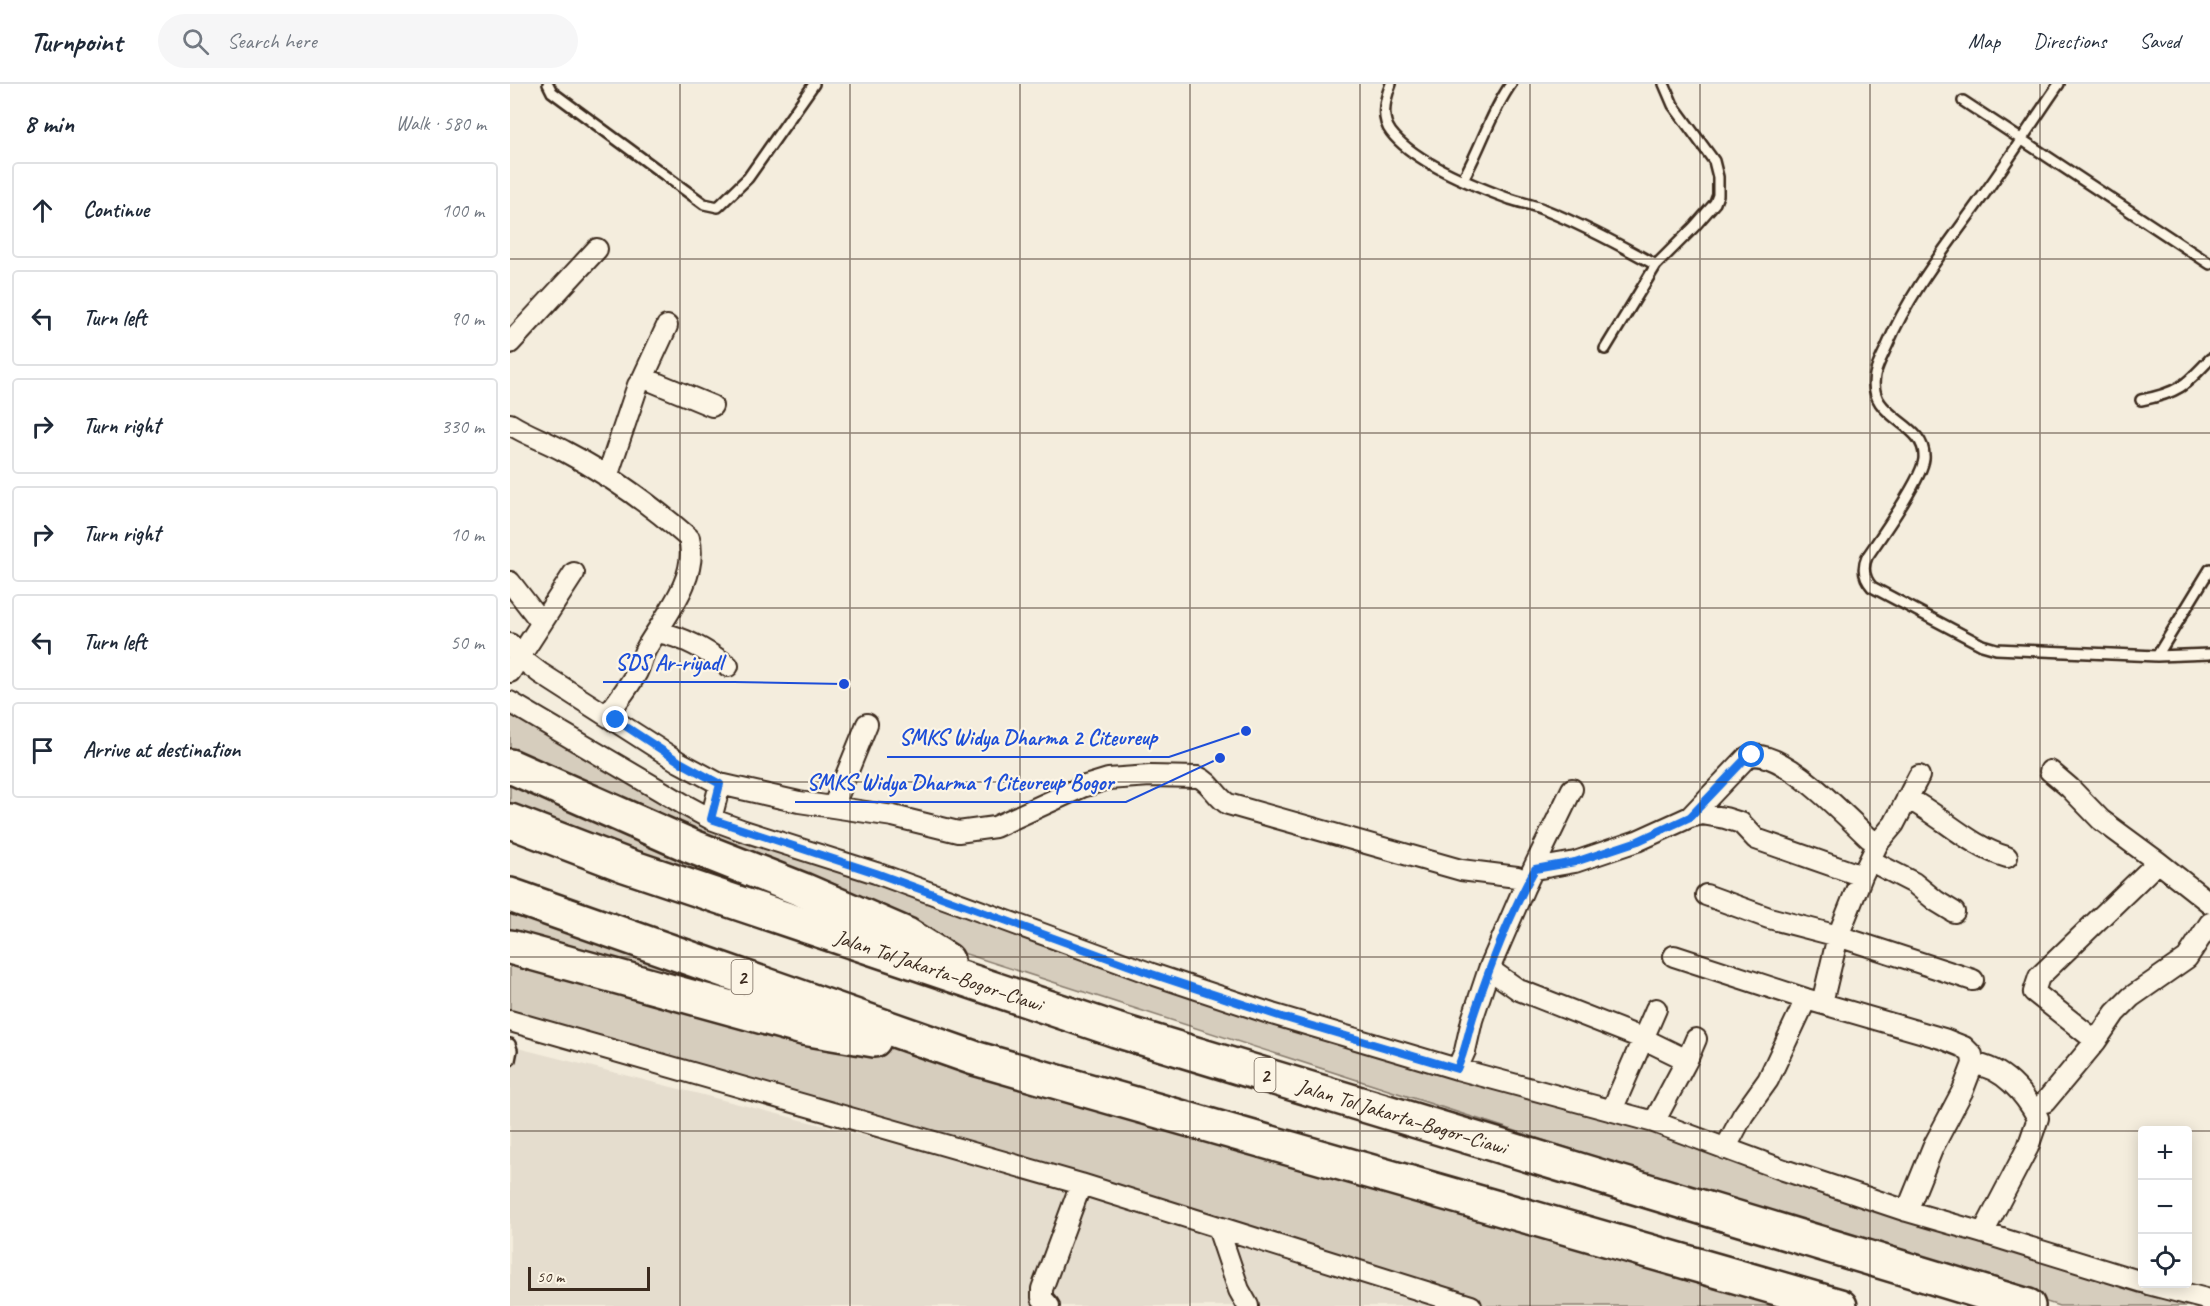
<!DOCTYPE html>
<html lang="en">
<head>
<meta charset="utf-8">
<style>
  body { margin:0; font-family:Caveat,sans-serif; background:#f6f6f7; color:#1f2937 }
  .controls { position:absolute; right:18px; bottom:18px; display:grid; overflow:hidden; border-radius:6px; box-shadow:0 3px 15px #0003 }
  .controls button { width:54px; height:54px; display:grid; place-items:center; padding:0; border:0; border-bottom:2px solid #e0e1e3; background:#fff; color:#1f2937; font:30px sans-serif }
  .scale { position:absolute; left:18px; bottom:15px; width:122px; box-sizing:border-box; padding-left:6px; border:3px solid #3b2a1e; border-top:0; font-size:16px; line-height:21px; white-space:nowrap; color:#3b2a1e; -webkit-text-stroke:4px #fcf5e5; paint-order:stroke }
  .stop { position:absolute; width:18px; height:18px; margin:-14px; border:4px solid #1a73e8; border-radius:50%; background:#fff }
  .stop.end { background:#1a73e8; border-color:#fff; box-shadow:0 2px 6px #0008 }
  .list { margin:0; padding:0; list-style:none }
  h2 { display:flex; justify-content:space-between; align-items:center; height:78px; margin:0; padding:0 24px; font-size:26px }
  h2 small { font-size:20px; font-weight:400; color:#747a83 }
  .list li { display:grid; grid-template-columns:39px 1fr auto; gap:18px; align-items:center; box-sizing:border-box; height:96px; margin:0 12px 12px; padding:0 12px; border:2px solid #e0e1e3; border-radius:6px }
  .list b { display:block; font-size:22px; white-space:nowrap }
  .list em { font-size:20px; font-style:normal; color:#747a83 }
  .icon { flex:none; width:33px; height:33px; fill:none; stroke:currentColor; stroke-width:2; stroke-linecap:round; stroke-linejoin:round }
  .map { position:relative; flex:none; width:1700px; height:1222px; overflow:hidden }
  header { display:flex; align-items:center; gap:36px; box-sizing:border-box; height:84px; padding:0 30px; background:#fff; border-bottom:2px solid #e0e1e3 }
  header strong { font-size:28px }
  nav { display:flex; gap:33px; margin-inline-start:auto; font-size:21px }
  .search { width:420px; height:54px; background:#f6f6f7; display:flex; align-items:center; gap:15px; box-sizing:border-box; padding:0 21px; border-radius:33px; color:#747a83; font-size:22px }
  main { display:flex }
  aside { flex:1; background:#fff }
  .map>svg:first-child { display:block }
  .built { fill:#e5ddce }
  .green { fill:#d6cdbd; stroke:#887c6e; stroke-width:1.5 }
  .lines { fill:none; stroke-linecap:round; stroke-linejoin:round }
  .service-casing { stroke:#3b2a1e; stroke-width:14 }
  .minor-casing { stroke:#3b2a1e; stroke-width:24 }
  .motorway-casing { stroke:#3b2a1e; stroke-width:38 }
  .service { stroke:#fcf5e5; stroke-width:9 }
  .minor { stroke:#fcf5e5; stroke-width:20 }
  .motorway { stroke:#fcf5e5; stroke-width:33 }
  .route { stroke:#1a73e8; stroke-width:8 }
  .grid { fill:none; stroke:#3b2a1e; stroke-width:1.5; stroke-opacity:0.55 }
  .labels { text-anchor:middle; dominant-baseline:central; stroke-width:4.5; stroke-linejoin:round; paint-order:stroke }
  .shield { fill:#fcf5e5; stroke:#75675a; stroke-width:1.5 }
  .shield-label { font-size:20px; font-weight:bold; fill:#3b2a1e }
  .street-label { font-size:21px; fill:#3b2a1e; stroke:#fcf5e5 }
  .leader { fill:none; stroke:#1d4ed8; stroke-width:2 }
  .callout-dot { fill:#1d4ed8; stroke:#fcf5e5; stroke-width:2 }
  .callout-label { font-size:22px; text-anchor:middle; font-weight:bold; fill:#1d4ed8; stroke:#fcf5e5; stroke-width:4.5; stroke-linejoin:round; paint-order:stroke }
</style>
</head>
<body>
<header>
<strong>Turnpoint</strong>
<div class="search"><svg class="icon" aria-label="search" viewBox="0 0 24 24"><circle cx="10" cy="10" r="6"/><path d="M15 15l6 6"/></svg>Search here</div>
<nav><a>Map</a><a>Directions</a><a>Saved</a></nav>
</header>
<main>
<aside>
<h2>8 min<small>Walk · 580 m</small></h2>
<ul class="list">
<li><svg class="icon" aria-label="ahead" viewBox="0 0 24 24"><path d="M12 20V5M6 11l6-6 6 6"/></svg><div><b>Continue</b></div><em>100 m</em></li>
<li><svg class="icon" aria-label="left" viewBox="0 0 24 24"><path d="M17 20v-9H6M10 6l-5 5 5 5"/></svg><div><b>Turn left</b></div><em>90 m</em></li>
<li><svg class="icon" aria-label="right" viewBox="0 0 24 24"><path d="M7 20v-9h11M14 6l5 5-5 5"/></svg><div><b>Turn right</b></div><em>330 m</em></li>
<li><svg class="icon" aria-label="right" viewBox="0 0 24 24"><path d="M7 20v-9h11M14 6l5 5-5 5"/></svg><div><b>Turn right</b></div><em>10 m</em></li>
<li><svg class="icon" aria-label="left" viewBox="0 0 24 24"><path d="M17 20v-9H6M10 6l-5 5 5 5"/></svg><div><b>Turn left</b></div><em>50 m</em></li>
<li><svg class="icon" aria-label="arrive" viewBox="0 0 24 24"><path d="M6 21V4h12l-3 4 3 4H6"/></svg><div><b>Arrive at destination</b></div></li>
</ul>
</aside>
<div class="map">
<svg width="1700" height="1222" viewBox="0 0 1700 1222">
  <rect width="100%" height="100%" fill="#f4eddd"/>
  <filter id="ink" filterUnits="userSpaceOnUse"><feTurbulence type="fractalNoise" baseFrequency=".0167" numOctaves="2"/><feDisplacementMap in="SourceGraphic" scale="12" xChannelSelector="R" yChannelSelector="G"/><feConvolveMatrix kernelMatrix="1 2 1 2 8 2 1 2 1" color-interpolation-filters="sRGB"/></filter>
  <g filter="url(#ink)">
    <path class="built" d="M0,962L992,1214L1021,1222H0Z"/>
    <path class="green" d="M0,618L175,721L947,985L1700,1222H1549L397,851L105,777L0,737Z
      M0,809L67,836L1328,1222H965L0,936Z"/>
    <g class="lines">
      <defs>
        <path id="service" d="M38,0L42,8L194,120L208,123L238,94L304,0
          M881,0C875,15 870,34 881,48C904,78 964,102 1000,115C1012,119 1024,121 1035,126C1073,141 1110,161 1146,181
          M1549,0C1523,37 1499,76 1472,113C1438,161 1400,207 1377,262C1373,271 1367,281 1365,291C1356,336 1417,337 1414,375C1412,395 1370,454 1357,473C1352,484 1354,494 1362,503L1472,561L1486,565L1647,572L1700,570
          M1453,17L1700,180
          M953,95C971,64 980,30 1001,0
          M1095,265L1146,181L1184,143L1205,119L1208,111V93L1204,77L1163,21L1154,0
          M1631,316C1668,309 1675,302 1700,275
          M1647,572L1700,485
          M0,960L2,966L0,976"/>
        <path id="minor" d="M0,259L87,165
          M132,296L157,242
          M0,340C17,351 36,357 54,367C98,390 141,421 179,454C189,493 156,531 137,563C132,571 131,580 127,588C119,603 107,617 98,630
          M97,393L128,301L132,296H139L202,322
          M0,498L31,538
          M147,548C174,553 196,566 218,582
          M0,560L9,573L30,589L169,678L210,700L289,718L383,732L448,748L485,743L572,703L598,695L640,692L688,693C701,698 706,713 718,720L951,786L1007,793L1010,795L1014,804
          M0,588L64,489
          M0,618L175,721L201,735L234,747L366,789L642,890L762,930L947,985L1144,1038L1274,1086L1397,1127L1473,1149L1632,1198
          M1540,687L1560,704L1591,736L1648,778L1700,819
          M1397,714C1432,732 1459,762 1497,773
          M324,721L357,640
          M1180,733L1237,673C1269,660 1337,734 1359,754L1368,759
          M201,735L210,700
          M1361,777L1404,799L1426,817L1444,828
          M1025,785L1065,778L1127,757L1180,733L1192,730L1215,734L1231,739L1246,755L1352,792
          M1196,811L1259,834L1328,852L1463,896
          M1164,872L1296,915L1434,955L1454,963L1462,971L1463,980L1453,1006L1423,1063L1397,1127
          M979,885L1009,906L1134,955L1177,976
          M1312,919L1328,852L1352,792L1368,759L1384,740L1409,692
          M0,937L571,1100L961,1222
          M1586,957L1524,908L1529,893L1648,778
          M1463,980C1493,983 1515,1010 1528,1034L1518,1063L1473,1149
          M947,985L955,967L962,936L979,885L1014,804L1062,705
          M1535,1018L1586,957L1605,929L1621,913L1677,874L1700,839
          M1102,1026L1146,925
          M1144,1038L1177,976L1186,955
          M1215,1065L1233,1031L1258,996L1296,915
          M708,1144L729,1206L738,1222
          M1638,1200L1700,1216
          M539,1222L532,1214V1205L571,1100"/>
        <g id="motorway">
          <path d="M0,682L181,762L293,806L397,851L437,876"/>
          <path id="s1" d="M0,737L115,781L606,946L1518,1222"/>
          <path d="M0,811L464,974L1330,1222"/>
          <path d="M0,863L293,944L364,956"/>
        </g>
      </defs>
      <use href="#service" class="service-casing"/>
      <use href="#minor" class="minor-casing"/>
      <use href="#motorway" class="motorway-casing"/>
      <use href="#service" class="service"/>
      <use href="#minor" class="minor"/>
      <use href="#motorway" class="motorway"/>
    </g>
  </g>
  <g class="lines" filter="url(#ink)">
    <path class="route" d="M106,636L170,678L210,700L201,735L366,789L642,890L772,933L947,985C956,966 958,947 965,927C981,879 1000,829 1025,785L1065,778L1128,757L1180,733L1237,673L1242,671"/>
  </g>
  <path class="grid" d="M170,0V1222M340,0V1222M510,0V1222M680,0V1222M850,0V1222M1020,0V1222M1190,0V1222M1360,0V1222M1530,0V1222M0,175H1700M0,349H1700M0,524H1700M0,698H1700M0,873H1700M0,1047H1632M1678,1047H1700"/>
  <g class="labels">
    <g class="shield">
      <rect x="221.5" y="876" width="21" height="34" rx="4.5"/>
      <rect x="744.5" y="974" width="21" height="34" rx="4.5"/>
    </g>
    <g class="shield-label">
      <text x="232" y="893">2</text>
      <text x="755" y="991">2</text>
    </g>
    <g class="street-label">
      <text stroke="none"><textPath href="#s1" startOffset="454">Jalan Tol Jakarta–Bogor–Ciawi</textPath></text>
      <text stroke="none"><textPath href="#s1" startOffset="940">Jalan Tol Jakarta–Bogor–Ciawi</textPath></text>
    </g>
  </g>
  <path class="leader" d="M334 600L224 598H93M736 647L659 673H377M710 674L616 718H285"/>
  <g class="callout-dot">
    <circle cx="334" cy="600" r="6"/>
    <circle cx="736" cy="647" r="6"/>
    <circle cx="710" cy="674" r="6"/>
  </g>
  <g class="callout-label">
    <text x="159" y="586">SDS Ar-riyadl</text>
    <text x="518" y="661">SMKS Widya Dharma 2 Citeureup</text>
    <text x="450" y="706">SMKS Widya Dharma 1 Citeureup Bogor</text>
  </g>
</svg>
<div class="controls">
<button>+</button>
<button>−</button>
<button><svg class="icon" aria-label="locate" viewBox="0 0 24 24"><circle cx="12" cy="12" r="6"/><path d="M12 2v4M12 18v4M2 12h4M18 12h4"/></svg></button>
</div>
<div class="scale">50 m</div>
<div class="stop" style="left:1242px;top:671px"></div>
<div class="stop end" style="left:106px;top:636px"></div>
</div>
</main>
</body>
</html>
